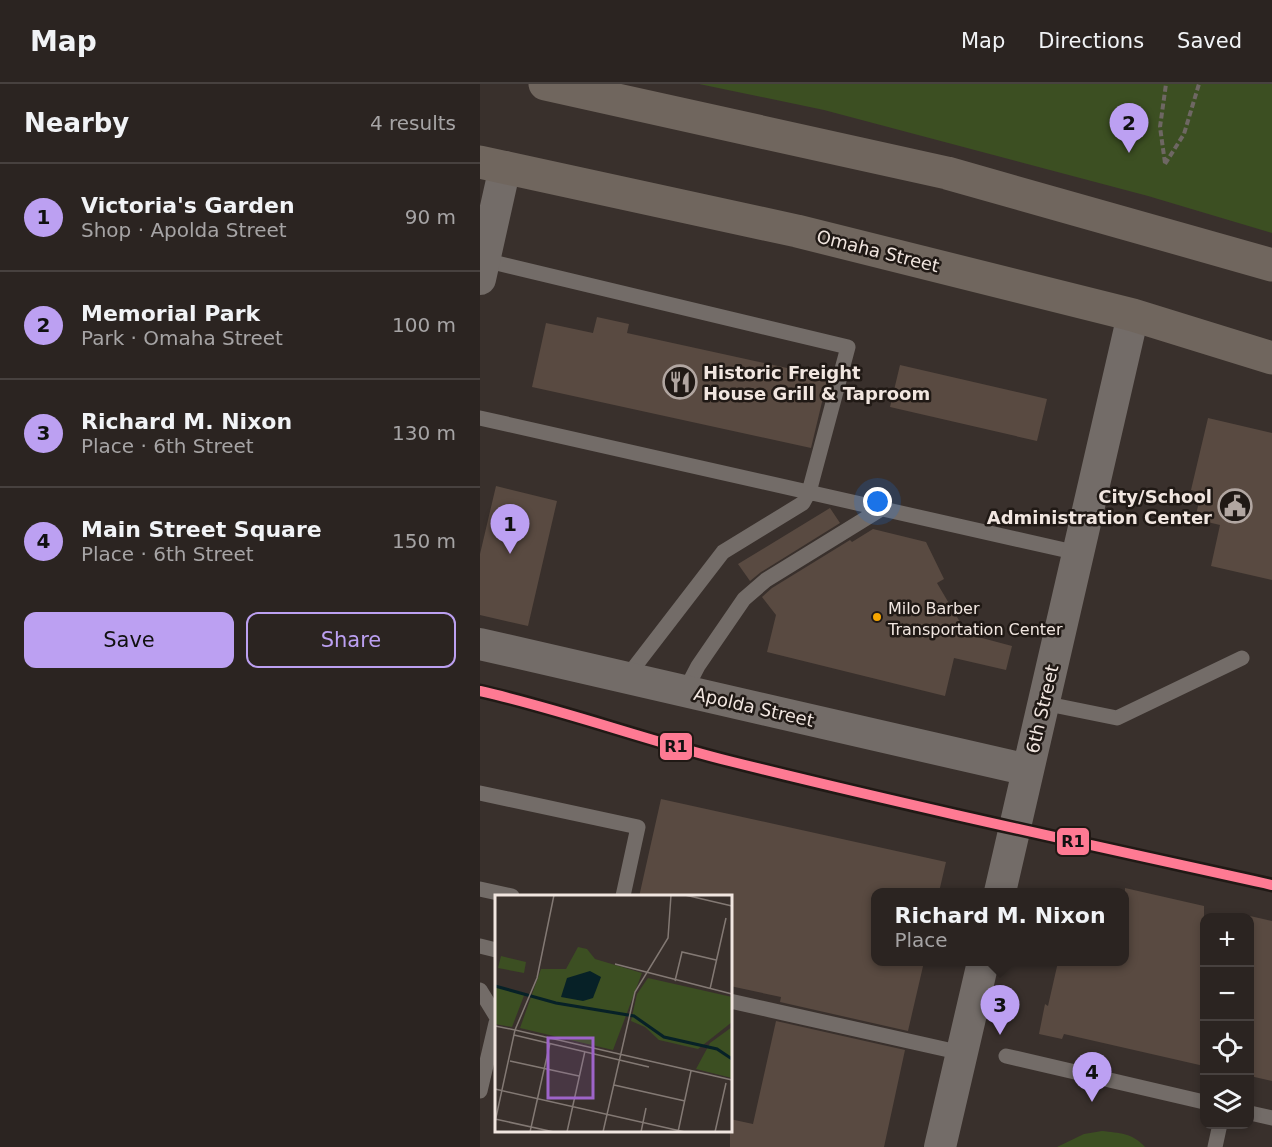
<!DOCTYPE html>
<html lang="en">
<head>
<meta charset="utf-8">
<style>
  body { margin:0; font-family:"DejaVu Sans",sans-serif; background:#332c2a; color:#f1f3f6 }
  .controls { position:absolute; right:18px; bottom:18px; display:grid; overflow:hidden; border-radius:12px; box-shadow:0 3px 9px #0003 }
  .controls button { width:54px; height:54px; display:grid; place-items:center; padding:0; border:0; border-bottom:2px solid #47413f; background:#2b2421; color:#f1f3f6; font:30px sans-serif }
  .you { position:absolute; left:398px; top:418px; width:21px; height:21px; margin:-15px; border:4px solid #fff; border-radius:50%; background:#1a73e8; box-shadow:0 0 0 9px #1a73e833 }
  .badge { display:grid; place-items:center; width:39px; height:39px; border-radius:50%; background:#bca0f2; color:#111; font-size:20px; font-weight:700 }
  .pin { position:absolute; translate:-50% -50px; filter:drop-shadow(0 2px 3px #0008) }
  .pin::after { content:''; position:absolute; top:32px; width:21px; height:18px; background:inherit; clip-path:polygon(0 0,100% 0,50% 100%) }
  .popup { position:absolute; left:391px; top:804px; width:258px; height:78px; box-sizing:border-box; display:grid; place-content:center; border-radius:12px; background:#2b2421; filter:drop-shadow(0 2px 4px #0005); font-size:20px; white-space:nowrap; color:#a6a4a5 }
  .popup b { font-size:22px; color:#f1f3f6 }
  .popup::after { content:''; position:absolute; left:50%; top:100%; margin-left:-12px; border:12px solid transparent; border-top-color:#2b2421 }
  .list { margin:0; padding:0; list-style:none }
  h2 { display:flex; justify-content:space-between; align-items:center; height:78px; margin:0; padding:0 24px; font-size:26px }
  h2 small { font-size:20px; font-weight:400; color:#a6a4a5 }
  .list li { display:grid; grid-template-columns:39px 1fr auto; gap:18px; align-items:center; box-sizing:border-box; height:108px; padding:0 24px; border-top:2px solid #47413f }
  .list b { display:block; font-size:22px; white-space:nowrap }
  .list p { margin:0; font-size:20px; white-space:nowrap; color:#a6a4a5 }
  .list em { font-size:20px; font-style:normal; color:#a6a4a5 }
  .actions { display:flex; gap:12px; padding:18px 24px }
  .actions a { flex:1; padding:14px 0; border:2px solid #bca0f2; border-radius:12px; text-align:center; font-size:21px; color:#bca0f2 }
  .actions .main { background:#bca0f2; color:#111 }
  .icon { flex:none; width:33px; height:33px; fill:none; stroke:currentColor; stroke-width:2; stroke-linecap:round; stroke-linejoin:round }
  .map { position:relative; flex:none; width:792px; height:1063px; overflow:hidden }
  header { display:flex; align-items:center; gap:36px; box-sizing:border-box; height:84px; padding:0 30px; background:#2b2421; border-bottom:2px solid #47413f }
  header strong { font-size:28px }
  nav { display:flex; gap:33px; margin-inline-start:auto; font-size:21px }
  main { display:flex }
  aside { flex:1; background:#2b2421 }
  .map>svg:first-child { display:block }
  .green { fill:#3c4f22 }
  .building { fill:#594a41 }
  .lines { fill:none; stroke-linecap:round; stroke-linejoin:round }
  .path { stroke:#6e6763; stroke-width:4; stroke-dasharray:6 3; stroke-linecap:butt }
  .service { stroke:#736c68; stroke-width:15 }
  .minor { stroke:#736c68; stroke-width:32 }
  .primary { stroke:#70665e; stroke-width:33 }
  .rail-1-casing { stroke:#201915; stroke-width:15 }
  .rail-1 { stroke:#fe7a93; stroke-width:10 }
  .bus-dot { fill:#f7a600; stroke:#201915; stroke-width:2 }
  .labels { text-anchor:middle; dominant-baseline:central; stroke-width:5; stroke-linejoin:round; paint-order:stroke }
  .bus-label { font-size:16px; fill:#f1e6e0; stroke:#201915; text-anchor:start }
  .street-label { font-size:18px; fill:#f1e6e0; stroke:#201915 }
  .poi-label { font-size:18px; font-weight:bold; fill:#f1e6e0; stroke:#201915; text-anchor:start }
  .inset-river { fill:none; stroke:#072127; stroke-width:3 }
  .inset-road { fill:none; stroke:#837974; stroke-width:1.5 }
  .view { fill:#9e64c9; fill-opacity:0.15; stroke:#9e64c9; stroke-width:3 }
  .inset-edge { fill:none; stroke:#f1e6e0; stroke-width:3 }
  .line-badge { stroke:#201915; stroke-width:2 }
  .pale-badge-label { font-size:16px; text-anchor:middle; font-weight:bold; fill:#111 }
</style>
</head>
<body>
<header>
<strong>Map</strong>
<nav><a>Map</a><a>Directions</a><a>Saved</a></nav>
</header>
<main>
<aside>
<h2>Nearby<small>4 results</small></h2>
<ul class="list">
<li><span class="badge">1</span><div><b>Victoria's Garden</b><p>Shop · Apolda Street</p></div><em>90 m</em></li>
<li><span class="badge">2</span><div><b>Memorial Park</b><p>Park · Omaha Street</p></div><em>100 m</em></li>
<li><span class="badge">3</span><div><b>Richard M. Nixon</b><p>Place · 6th Street</p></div><em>130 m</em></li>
<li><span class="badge">4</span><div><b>Main Street Square</b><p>Place · 6th Street</p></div><em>150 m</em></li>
</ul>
<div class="actions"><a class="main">Save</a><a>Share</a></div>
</aside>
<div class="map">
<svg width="792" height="1063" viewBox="0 0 792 1063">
  <rect width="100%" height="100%" fill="#39302c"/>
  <path class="green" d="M219,0H792V149L668,112L344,26Z
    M622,1047C639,1049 653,1049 665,1063H577L604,1050Z"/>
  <path class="building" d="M117,233L149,240L147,249L348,293L331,364L52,303L66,239L113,249Z
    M420,281L567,315L557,357L410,323Z
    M728,334L792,349V496L731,482L740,441L715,435L721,409L711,406Z
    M16,402L77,417L48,542L0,531V470Z
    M350,424L360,439L281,488L270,497L258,480Z
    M393,445L446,458L464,495L457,499L487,550L532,562L526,586L474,574L465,612L287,568L296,531L282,513L292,504L370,456L372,458Z
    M181,715L466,778L459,808H396V878H444L428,947L300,918L301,913L250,902V813H159Z
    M645,804L724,822V982L584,950L582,955L559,950L565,920L568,922L578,878H645Z
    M770,832L792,837V997L770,992Z
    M296,937L425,966L404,1063H250V1035L273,1040Z"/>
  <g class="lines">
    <path class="path" d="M685,79L680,43L686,0
      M685,80L704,50L719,0"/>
    <path class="service" d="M4,176L368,263L329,408L323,419L243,468L146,594
      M0,334L598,469
      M205,607L218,582L264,515L286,496L401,425
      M563,619L637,634L762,574
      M0,709L158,743L143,812
      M0,805L32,812
      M0,862L16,866
      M0,906L16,932
      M250,917L482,969
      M526,972L724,1018
      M0,1007L16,939
      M770,1029L792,1034
      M735,1063L740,1040"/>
    <path class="minor" d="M0,195L25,83
      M0,560L548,686
      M520,808L653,231
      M460,1063L503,878"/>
    <path class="primary" d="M65,0L467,89L792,181
      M0,78L317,147L653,231L792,274"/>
    <defs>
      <path id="rail-1" d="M0,607C84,626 165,656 249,677C429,722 611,761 792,801"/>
    </defs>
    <use href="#rail-1" class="rail-1-casing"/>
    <use href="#rail-1" class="rail-1"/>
  </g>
  <defs>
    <symbol id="restaurant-ring" viewBox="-11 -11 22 22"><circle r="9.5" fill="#201915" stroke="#b1a6a1" stroke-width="1.5"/><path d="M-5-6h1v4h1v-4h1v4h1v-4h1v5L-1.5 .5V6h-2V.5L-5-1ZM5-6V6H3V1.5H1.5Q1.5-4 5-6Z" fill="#b1a6a1"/></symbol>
    <symbol id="civic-ring" viewBox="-11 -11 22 22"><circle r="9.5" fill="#201915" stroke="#b1a6a1" stroke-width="1.5"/><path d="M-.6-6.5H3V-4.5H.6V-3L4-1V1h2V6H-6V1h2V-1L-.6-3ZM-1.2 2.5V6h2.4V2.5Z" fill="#b1a6a1"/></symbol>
  </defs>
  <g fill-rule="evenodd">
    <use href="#restaurant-ring" x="181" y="279" width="38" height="38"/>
    <use href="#civic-ring" x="736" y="403" width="38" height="38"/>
  </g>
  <circle class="bus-dot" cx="397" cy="533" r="5"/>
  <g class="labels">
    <g class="bus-label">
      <text x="408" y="524">Milo Barber<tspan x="408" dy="21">Transportation Center</tspan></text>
    </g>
    <g class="street-label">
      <text transform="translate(398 167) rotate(14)">Omaha Street</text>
      <text transform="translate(274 623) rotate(13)">Apolda Street</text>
      <text transform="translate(562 625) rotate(-77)">6th Street</text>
    </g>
    <g class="poi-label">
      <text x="223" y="288">Historic Freight<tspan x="223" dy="21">House Grill &amp; Taproom</tspan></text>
      <text x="732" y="412" text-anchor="end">City/School<tspan x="732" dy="21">Administration Center</tspan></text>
    </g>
  </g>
  <g transform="translate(15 811)">
    <rect width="237" height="237" fill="#39302c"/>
    <path d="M83,52L92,54L100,64L147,78L118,155L25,133L46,74H71ZM6,61L31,67L29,78L3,73ZM153,83L237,102V127L203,154L164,145L150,132L136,126L142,99ZM0,91L30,98L17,132L0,129ZM237,132V183L201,174L215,148Z" fill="#3c4f22"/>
    <path d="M95,76L106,82L98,103L88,106L66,102L72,83Z" fill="#072127"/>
    <path class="inset-river" d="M0,91L61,108L139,121L169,142L222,154L237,164"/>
    <path class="inset-road" d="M59,0L42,83L20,135L237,185M190,0L237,11M120,69L237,99M180,86L187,57L221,65M215,94L231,23M0,131L20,135L0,227M19,140L154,172M15,166L84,181M119,190L190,206M0,194L190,237M0,224L59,237M35,237L55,148M72,237L90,156M108,237L140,97L173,43L176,0M146,237L151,213M183,237L196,176M220,237L231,188"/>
    <path class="view" d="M53,143H98V203H53Z"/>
    <rect width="237" height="237" class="inset-edge"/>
  </g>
  <g class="line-badge">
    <rect x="179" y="648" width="34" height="29" rx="6" fill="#fe7a93"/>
    <rect x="576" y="743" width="34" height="29" rx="6" fill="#fe7a93"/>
  </g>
  <g class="pale-badge-label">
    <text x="196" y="668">R1</text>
    <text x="593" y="763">R1</text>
  </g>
</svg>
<div class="controls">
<button>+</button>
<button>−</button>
<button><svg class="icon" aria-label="locate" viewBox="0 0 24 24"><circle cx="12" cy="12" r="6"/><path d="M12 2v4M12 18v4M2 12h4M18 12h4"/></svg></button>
<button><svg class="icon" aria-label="layers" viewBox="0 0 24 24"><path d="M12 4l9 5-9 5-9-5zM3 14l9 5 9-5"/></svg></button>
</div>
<div class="you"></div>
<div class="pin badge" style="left:30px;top:470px">1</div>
<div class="pin badge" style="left:649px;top:69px">2</div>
<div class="pin badge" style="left:520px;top:951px">3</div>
<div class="popup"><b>Richard M. Nixon</b>Place</div>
<div class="pin badge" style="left:612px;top:1018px">4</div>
</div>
</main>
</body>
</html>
